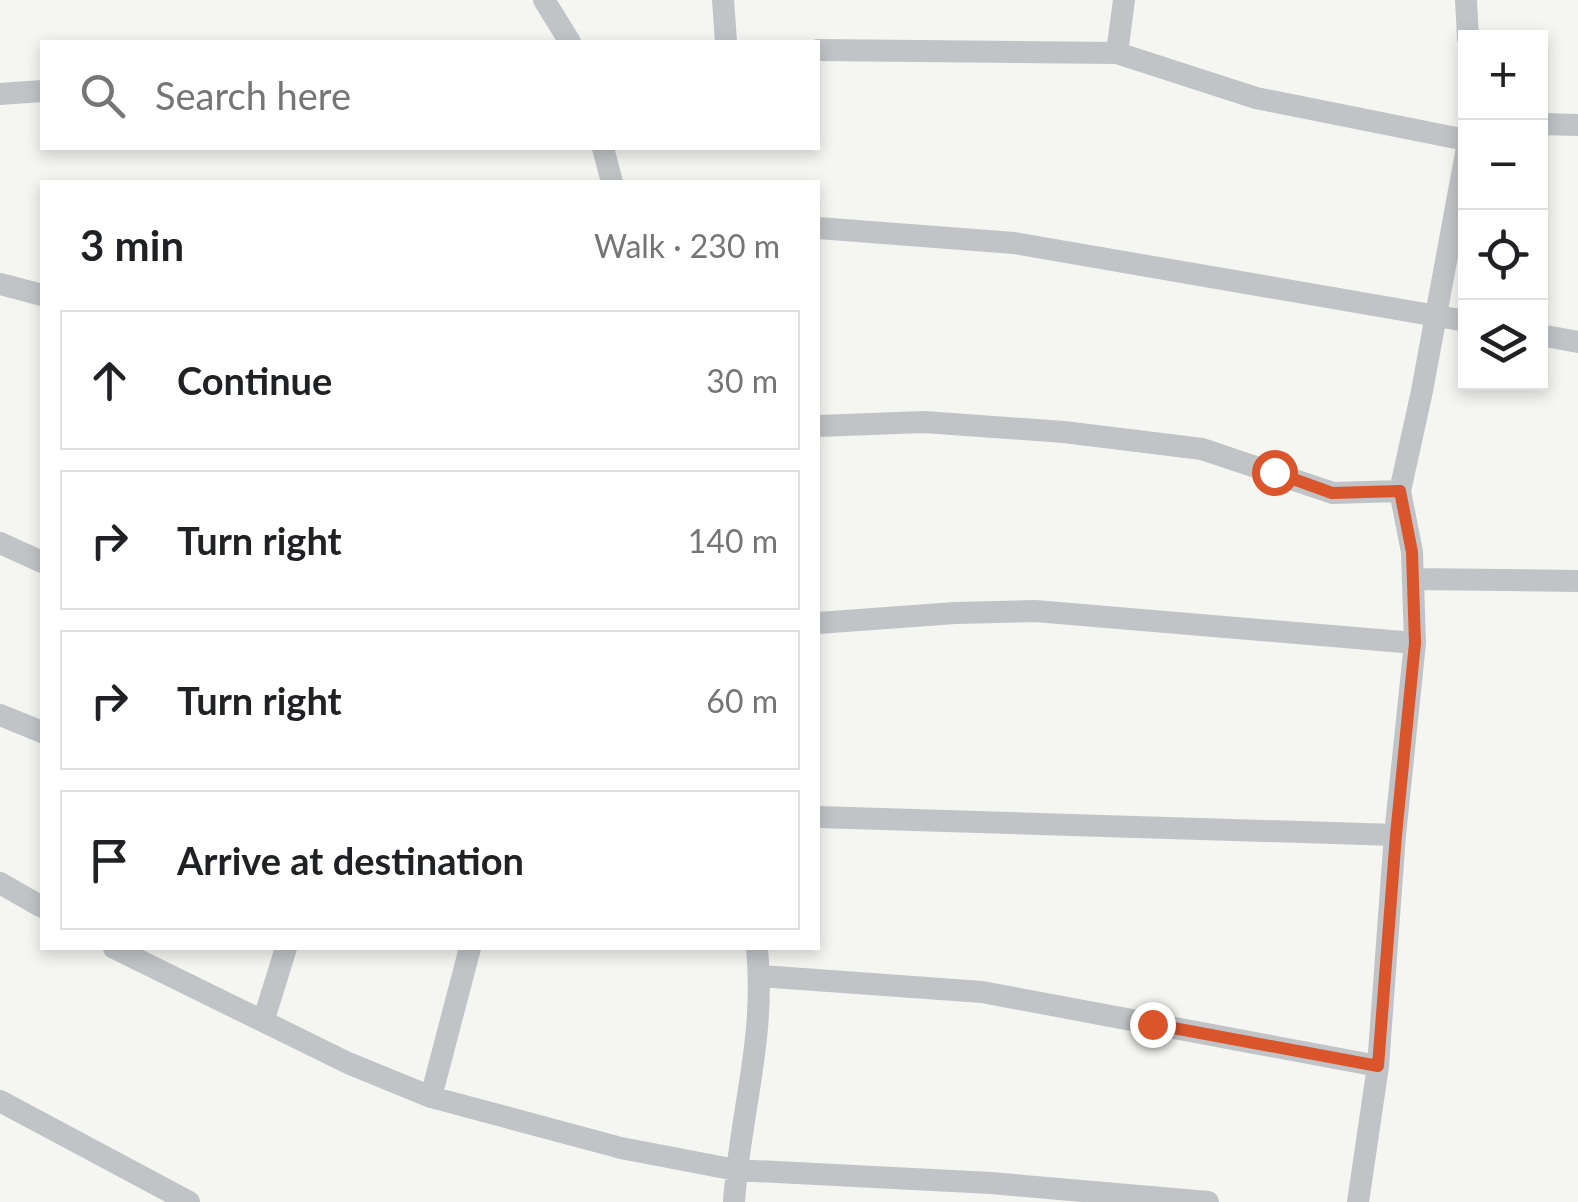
<!DOCTYPE html>
<html lang="en">
<head>
<meta charset="utf-8">
<style>
  body { margin:0; font-family:Lato,sans-serif; background:#f2f2f2; color:#202124 }
  .controls { position:absolute; right:30px; top:30px; display:grid; overflow:hidden; border-radius:0px; box-shadow:0 5px 15px #0003 }
  .controls button { width:90px; height:90px; display:grid; place-items:center; padding:0; border:0; border-bottom:2px solid #e0e0e0; background:#fff; color:#202124; font:50px sans-serif }
  .stop { position:absolute; width:30px; height:30px; margin:-22px; border:8px solid #da542c; border-radius:50%; background:#fff }
  .stop.end { background:#da542c; border-color:#fff; box-shadow:0 2px 10px #0008 }
  .list { margin:0; padding:0; list-style:none }
  h2 { display:flex; justify-content:space-between; align-items:center; height:130px; margin:0; padding:0 40px; font-size:42px }
  h2 small { font-size:32px; font-weight:400; color:#757577 }
  .list li { display:grid; grid-template-columns:65px 1fr auto; gap:30px; align-items:center; box-sizing:border-box; height:140px; margin:0 20px 20px; padding:0 20px; border:2px solid #e0e0e0; border-radius:0px }
  .list b { display:block; font-size:38px; white-space:nowrap }
  .list em { font-size:32px; font-style:normal; color:#757577 }
  .icon { flex:none; width:55px; height:55px; fill:none; stroke:currentColor; stroke-width:2; stroke-linecap:round; stroke-linejoin:round }
  .map { position:relative; flex:none; width:1578px; height:1202px; overflow:hidden }
  .search { position:absolute; background:#fff; box-shadow:0 5px 15px #0003; left:40px; top:40px; width:780px; height:110px; display:flex; align-items:center; gap:25px; box-sizing:border-box; padding:0 35px; border-radius:0px; color:#757577; font-size:38px }
  .panel { position:absolute; background:#fff; box-shadow:0 5px 15px #0003; left:40px; top:180px; width:780px; height:770px; border-radius:0px }
  .map>svg:first-child { display:block }
  .lines { fill:none; stroke-linecap:round; stroke-linejoin:round }
  .street { stroke:#c0c4c7; stroke-width:22 }
  .route { stroke:#da542c; stroke-width:12 }
</style>
</head>
<body>
<div class="map">
<svg width="1578" height="1202" viewBox="0 0 1578 1202">
  <rect width="100%" height="100%" fill="#f5f5f1"/>
  <g class="lines">
    <path class="street" d="M544,0L570,42
      M723,0L726,42
      M1466,0L1468,38
      M818,50L1117,53L1256,98L1466,140
      M1117,53L1124,0
      M0,94L42,91
      M1540,124L1578,125
      M603,148L612,182
      M818,228L1014,243L1466,321
      M0,284L42,295
      M1540,335L1578,342
      M818,426L924,422L1064,432L1202,449L1333,493L1400,491
      M0,543L42,562
      M1413,579L1578,581
      M818,623L955,613L1035,611L1415,643
      M0,715L42,732
      M818,817L1395,835
      M0,883L42,907
      M114,948L348,1063L431,1097L621,1148L736,1170L991,1183L1208,1202
      M760,976L982,992L1378,1066
      M264,1019L286,948
      M431,1097L470,948
      M0,1101L189,1202
      M734,1202C740,1113 766,1039 757,948
      M1358,1202L1378,1066L1395,835L1415,643L1412,552L1400,491L1422,391L1466,153"/>
  </g>
  <g class="lines">
    <path class="route" d="M1152,1024L1378,1066L1396,835L1415,643L1412,552L1400,491L1332,493L1274,472"/>
  </g>
</svg>
<div class="controls">
<button>+</button>
<button>−</button>
<button><svg class="icon" aria-label="locate" viewBox="0 0 24 24"><circle cx="12" cy="12" r="6"/><path d="M12 2v4M12 18v4M2 12h4M18 12h4"/></svg></button>
<button><svg class="icon" aria-label="layers" viewBox="0 0 24 24"><path d="M12 4l9 5-9 5-9-5zM3 14l9 5 9-5"/></svg></button>
</div>
<div class="stop" style="left:1274px;top:472px"></div>
<div class="stop end" style="left:1152px;top:1024px"></div>
<div class="search"><svg class="icon" aria-label="search" viewBox="0 0 24 24"><circle cx="10" cy="10" r="6"/><path d="M15 15l6 6"/></svg>Search here</div>
<section class="panel">
<h2>3 min<small>Walk · 230 m</small></h2>
<ul class="list">
<li><svg class="icon" aria-label="ahead" viewBox="0 0 24 24"><path d="M12 20V5M6 11l6-6 6 6"/></svg><div><b>Continue</b></div><em>30 m</em></li>
<li><svg class="icon" aria-label="right" viewBox="0 0 24 24"><path d="M7 20v-9h11M14 6l5 5-5 5"/></svg><div><b>Turn right</b></div><em>140 m</em></li>
<li><svg class="icon" aria-label="right" viewBox="0 0 24 24"><path d="M7 20v-9h11M14 6l5 5-5 5"/></svg><div><b>Turn right</b></div><em>60 m</em></li>
<li><svg class="icon" aria-label="arrive" viewBox="0 0 24 24"><path d="M6 21V4h12l-3 4 3 4H6"/></svg><div><b>Arrive at destination</b></div></li>
</ul>
</section>
</div>
</body>
</html>
